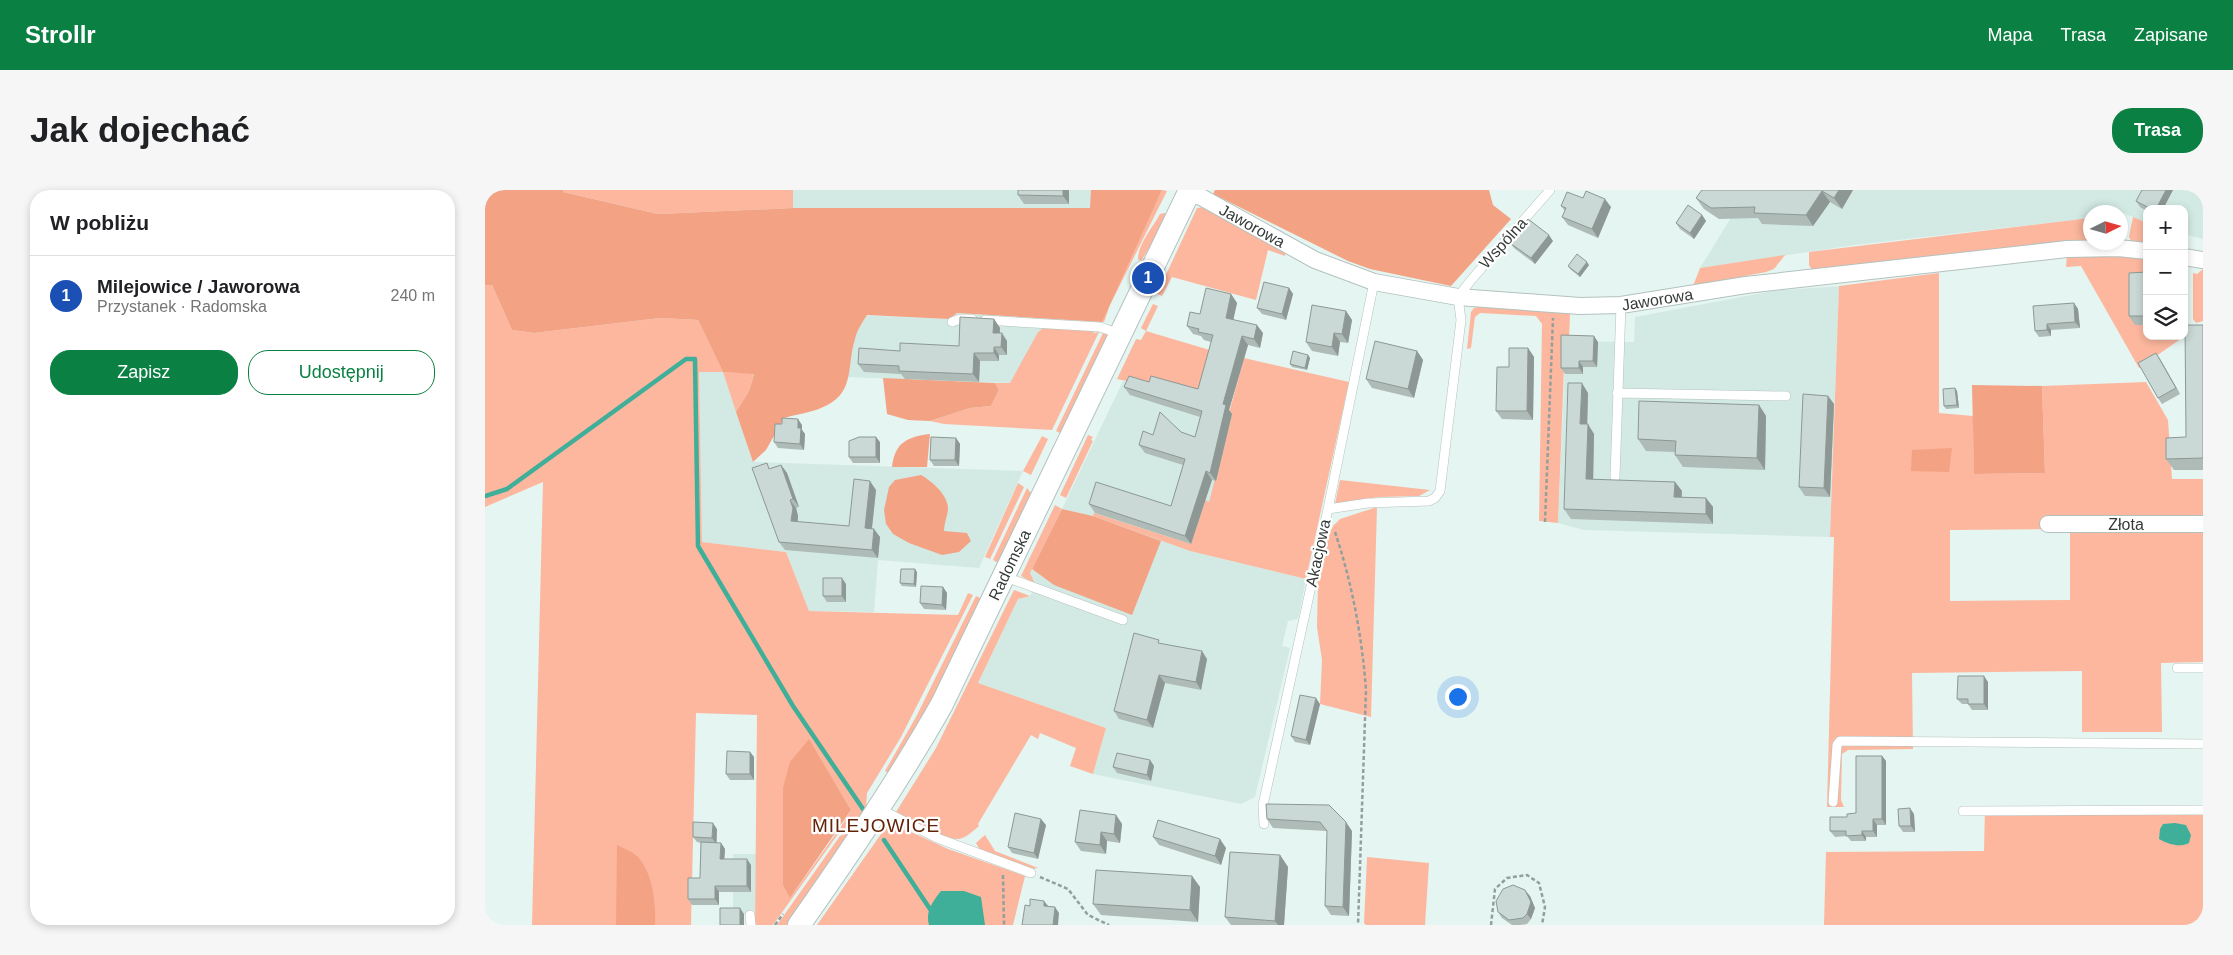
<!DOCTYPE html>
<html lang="pl">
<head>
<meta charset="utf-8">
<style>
  body { margin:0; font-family:Arial,sans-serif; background:#f6f6f6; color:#202124 }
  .controls { position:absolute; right:15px; top:15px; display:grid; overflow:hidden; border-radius:10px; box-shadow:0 2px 8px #0003 }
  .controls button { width:45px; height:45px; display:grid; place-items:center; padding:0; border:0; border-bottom:1px solid #e0e0e0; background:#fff; color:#202124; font:25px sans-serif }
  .compass { position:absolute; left:1598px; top:15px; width:45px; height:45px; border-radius:50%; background:#fff; box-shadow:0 2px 8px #0003; rotate:85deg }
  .you { position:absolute; left:972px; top:506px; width:18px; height:18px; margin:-12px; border:4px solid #fff; border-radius:50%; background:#1a73e8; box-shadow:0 0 0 8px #1a73e833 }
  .badge { display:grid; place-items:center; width:32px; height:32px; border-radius:50%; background:#0b8043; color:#fff; font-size:16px; font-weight:700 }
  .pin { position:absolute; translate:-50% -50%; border:2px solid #fff; box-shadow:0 1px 5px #0006 }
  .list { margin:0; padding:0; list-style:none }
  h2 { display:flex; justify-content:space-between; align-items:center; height:65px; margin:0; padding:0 20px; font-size:21px }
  h2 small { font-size:16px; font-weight:400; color:#757577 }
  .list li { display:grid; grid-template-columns:32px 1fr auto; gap:15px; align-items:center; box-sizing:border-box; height:80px; padding:0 20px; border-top:1px solid #e0e0e0 }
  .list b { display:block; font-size:19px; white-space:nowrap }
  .list p { margin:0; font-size:16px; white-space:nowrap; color:#757577 }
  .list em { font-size:16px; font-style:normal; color:#757577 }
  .actions { display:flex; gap:10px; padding:15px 20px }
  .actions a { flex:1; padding:11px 0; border:1px solid #0b8043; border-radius:20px; text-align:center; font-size:18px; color:#0b8043 }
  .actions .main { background:#0b8043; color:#fff }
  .icon { flex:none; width:28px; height:28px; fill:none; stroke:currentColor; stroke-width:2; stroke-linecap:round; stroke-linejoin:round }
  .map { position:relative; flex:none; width:1718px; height:735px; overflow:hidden; border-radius:20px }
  header { display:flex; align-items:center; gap:30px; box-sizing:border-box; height:70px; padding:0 25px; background:#0b8043; color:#fff }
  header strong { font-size:24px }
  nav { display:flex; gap:28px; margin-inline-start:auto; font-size:18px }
  .intro { display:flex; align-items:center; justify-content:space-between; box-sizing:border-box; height:120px; padding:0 30px }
  h1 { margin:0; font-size:35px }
  .button { padding:12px 22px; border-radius:20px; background:#0b8043; color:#fff; font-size:18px; font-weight:700 }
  main { display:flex; gap:30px; padding:0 30px }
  aside { flex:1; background:#fff; border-radius:20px; box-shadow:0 2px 8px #0003 }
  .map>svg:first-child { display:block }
  .built { fill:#d3eae4 }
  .green { fill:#fcb79e; fill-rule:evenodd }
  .forest { fill:#f3a284 }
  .water { fill:#3faf9a }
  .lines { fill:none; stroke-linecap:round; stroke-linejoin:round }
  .stream { stroke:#3faf9a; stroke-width:4.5 }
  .lane-casing { stroke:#b3c2be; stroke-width:10 }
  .street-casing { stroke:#b3c2be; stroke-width:18 }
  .secondary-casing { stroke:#b3c2be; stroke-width:24 }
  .path { stroke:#939f9c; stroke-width:2.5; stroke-dasharray:4 2.5; stroke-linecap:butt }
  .lane { stroke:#fff; stroke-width:9 }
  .street { stroke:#fff; stroke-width:16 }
  .secondary { stroke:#fff; stroke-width:22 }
  .wall { fill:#aebbb7 }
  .shaded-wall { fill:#8d9895 }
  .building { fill:#cad9d5; stroke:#8d9895 }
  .labels { text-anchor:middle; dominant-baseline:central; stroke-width:4.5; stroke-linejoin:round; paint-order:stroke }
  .street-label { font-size:16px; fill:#353b39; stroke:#fff }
  .quarter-label { font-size:19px; letter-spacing:1px; fill:#632307; stroke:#fff }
</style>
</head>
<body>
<header>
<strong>Strollr</strong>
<nav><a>Mapa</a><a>Trasa</a><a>Zapisane</a></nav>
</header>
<div class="intro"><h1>Jak dojechać</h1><a class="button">Trasa</a></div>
<main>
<aside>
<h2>W pobliżu<small></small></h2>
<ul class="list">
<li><span class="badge" style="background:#1a4fb4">1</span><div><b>Milejowice / Jaworowa</b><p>Przystanek · Radomska</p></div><em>240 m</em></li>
</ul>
<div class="actions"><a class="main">Zapisz</a><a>Udostępnij</a></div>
</aside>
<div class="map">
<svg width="1718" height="735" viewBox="0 0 1718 735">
  <rect width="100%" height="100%" fill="#e5f5f1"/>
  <path class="built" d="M308,0H606V18H308Z
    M1263,0H1718V49L1699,44V19H1662V33L1634,21L1606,22L1605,28L1370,55L1215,78Z
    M1354,96L1345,347L1099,340L1073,333L1081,151L1149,152L1150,127L1288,101Z
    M280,121L464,129L472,123L617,132L609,144L525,193L277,184Z
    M214,182H238L268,272L538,281L494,378L393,370L389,422L324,421L301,362L217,352Z
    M638,191L744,223L736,272L665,250L706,278L705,283L731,291L724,313L720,311L705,361L821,389L813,429L803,431L797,456L805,458L770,607L756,614L608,584L621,538L493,493L533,409L545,406L549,398L550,393L544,384L547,379L569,395L675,351L608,326L577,319Z
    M248,664H271L270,725H259L248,717Z"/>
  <path class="green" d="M78,0H308V18L173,24L78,2Z
    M677,0L682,1L625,115L619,132H617L623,116Z
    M720,17L800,61V66L783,60L771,110L687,87L677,106L672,104L712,18Z
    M679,23L685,25L656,71L653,69C653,54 668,37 675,24Z
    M1648,27L1662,33V53L1647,52L1644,47Z
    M1605,28V47L1603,51L1327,80L1324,75V62Z
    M1300,65L1289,79L1281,82L1208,96L1215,78Z
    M1582,65L1662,66V146H1697V148L1654,178L1596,76L1581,77Z
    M1718,79V131L1711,133L1708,129V83L1712,84Z
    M1454,83V223L1488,226L1489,284L1560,283L1557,196L1661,192L1683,230L1687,289H1718V472L1676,473L1677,542H1597V481L1427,483L1428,559L1363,560L1357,564L1356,610L1359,617H1342L1349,347H1345L1354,96ZM1585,339V410L1465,411V340Z
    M0,95H7L27,140L49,143L175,128L213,130L238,182L269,183L264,201L251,222L238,182H214L217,352L301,362L324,421L473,425L483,403L488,405L416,547L382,603L381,618L367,637L353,644L288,735H270L272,525L211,523L206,735H47L58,292L0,317ZM324,550L366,620L355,638L305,708Z
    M668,114L673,116L661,141L728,161L719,208L632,189L651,149L656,150L661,141L656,138Z
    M992,117L1085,123L1084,151L1080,152L1073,333L1054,331L1057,134L1051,126L995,123L990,127L986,158L982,159L986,122L989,118Z
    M560,137L604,139L609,143L614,142L567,240L459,234L445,231L485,218L506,216L514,200L510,193H525L553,142Z
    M618,143L624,145L577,244L571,241Z
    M759,168L864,192L821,389L705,361L608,326L609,323L706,354L720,310L724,312L747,224L744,223Z
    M603,245L608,247L606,250L608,251L581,308L575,305Z
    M557,246L563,249L546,285L538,281Z
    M855,290L945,300L934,306L894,307L850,314Z
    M533,293L539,297L505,369L500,367Z
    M542,298L546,303L513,373L508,370Z
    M570,315L577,319L545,383L550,394L536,386Z
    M892,317L886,527L835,514L837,470L832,437L833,391L843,347L848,336L855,329Z
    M529,400L545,406L533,409L493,493L621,538L608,584L585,576L591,558L555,543L553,549L546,545L493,634L494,636C488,641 481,648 474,649C456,650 426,631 411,622L451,558Z
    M491,406L499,410L473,464L405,584L400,581L431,527Z
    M1718,616V735H1339L1341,662L1499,661L1500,617Z
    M401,637L424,641L463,659L540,686L528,735H332Z
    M372,640L302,735H292L355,646Z
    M500,645L510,661L553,678L547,679L495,660L491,653Z
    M882,667L944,673L940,735H881L879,733Z"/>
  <path class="forest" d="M0,0H78V2L173,24L308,18H605L606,0H677L617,132L472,123L464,129L382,125C377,133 372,140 370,149C361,178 371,204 336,218C325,223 311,224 299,228L281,260L268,272L251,222L264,201L269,184L238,182L213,130L175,128L49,143L27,140L7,95H0Z
    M730,0H1004L1008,15L1026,29L966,96L885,79L863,71L728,4Z
    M398,188L510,193L514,200L506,216L485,218L445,231L423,230L402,224Z
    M1487,195L1557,196L1560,283L1489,284Z
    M445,244L442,277H407C410,253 421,247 445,244Z
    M1467,258L1464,282L1426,281L1427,260Z
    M436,285C448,292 464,306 463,320C462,327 459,334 459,341L482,343L486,351L474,362L457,365L424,353L408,344L401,334L399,320L404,297L410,290Z
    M577,319L608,326L676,351L647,425L569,395L547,379Z
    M324,549L366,620L305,708L298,695V598L305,572Z
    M132,655C138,658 148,662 153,667C168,684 171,713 170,735H131Z"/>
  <path class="water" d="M1690,633L1701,635L1706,645L1704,653C1695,658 1683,654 1674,649L1675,639L1678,634Z
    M456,701H479L496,707L500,735H444C440,722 448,711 456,701Z"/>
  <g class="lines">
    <path class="stream" d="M0,306L22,299L201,169H210L213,356L308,516L378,619
      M399,650L447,722"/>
    <defs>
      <path id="lane" d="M500,130L615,137L635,144
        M467,132L475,129H487
        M1132,203L1301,206
        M1130,287L1136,115
        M843,319L883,313L944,311L950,308L955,301L976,130L973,107L987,89L1065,0
        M518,386L638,430
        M1692,478H1718
        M1348,612L1352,555L1355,551L1718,554
        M393,618L452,648L546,683
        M1478,621L1718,620
        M779,634L778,615L843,319L889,92
        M265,725L266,735"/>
      <g id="street">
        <path id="s1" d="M703,4L716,7L830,70L889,92L973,107L1095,116L1136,115L1261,95L1582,59L1633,58L1662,61"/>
        <path d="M1699,67L1718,70"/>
        <path id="s2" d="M1563,334H1718"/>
      </g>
      <g id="secondary">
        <path id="s3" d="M314,735C365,663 414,590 457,514L705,0"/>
      </g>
    </defs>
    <use href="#lane" class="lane-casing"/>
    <use href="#street" class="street-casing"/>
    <use href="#secondary" class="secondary-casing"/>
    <path class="path" d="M1060,332L1068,128
      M850,342C867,393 877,446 881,500L873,735
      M518,685L519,735
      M555,687L583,699L603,725L624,735
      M290,735L298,724
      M1006,735L1010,699L1022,688L1042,685L1054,693L1060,717L1057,735"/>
    <use href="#lane" class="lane"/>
    <use href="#street" class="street"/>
    <use href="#secondary" class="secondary"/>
  </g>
  <path class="wall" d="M584,0V14H539L533,5Z
    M1217,0H1368L1357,19L1345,12L1328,36L1277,34L1273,28L1234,29L1219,19L1211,8Z
    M1688,0L1678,19H1662V21L1655,17L1651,11Z
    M1098,8L1126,17L1113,48L1083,35L1077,27L1080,21L1076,16Z
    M1217,25L1221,31L1209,49L1195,39L1191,33Z
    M1068,51L1050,74L1029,58L1025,53Z
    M1104,75L1095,87L1085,79L1083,76Z
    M1662,82V135H1650L1644,126Z
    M804,98L808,104L801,130L777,124L772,118Z
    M746,104L752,113L748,129L778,143L775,158L763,155L744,220L747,224L731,291L727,290L706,354L610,323L604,314L686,316L698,275L660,263L654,255L668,245L696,242L710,247L715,227L645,205L639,197L664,192L713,199L726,152L719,150L716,146L708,144L702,136L715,124Z
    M1589,113L1593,119L1595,138L1566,140V146L1554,147L1550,141Z
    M861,121L867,130L863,153L855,152L853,166L827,161L821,152Z
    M509,129L515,138V143L522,151V165H514V171H495L494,192L420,189L416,184L379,182L373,174L474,156Z
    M1718,135V280H1689L1681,269L1701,247Z
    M1113,152L1112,177H1098V184H1080L1076,178Z
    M1043,158L1049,167L1048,230L1017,229L1011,221L1024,177Z
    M932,161L938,170L929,208L887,198L881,189Z
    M823,165L825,168L822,180L807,177L805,174Z
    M1675,169L1695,204L1677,214L1673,208Z
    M1470,198L1472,201L1474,218L1461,219L1459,216Z
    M1103,203L1102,234L1109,244L1108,290L1190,292L1197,301L1196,307L1221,308L1228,317V334L1086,329L1079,319Z
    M1343,206L1349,214L1345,307L1320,306L1314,297Z
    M1274,215L1281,226L1280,280L1198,277L1190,265V262L1161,261L1153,249Z
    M317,235V240L320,244L319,260L293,258L289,252Z
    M471,248L475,254L474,276H449L445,270Z
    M395,252V273H368L364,267Z
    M296,275L302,283L314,317L311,318L313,326V332L364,336L391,300L387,339L395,347L393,368L300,360L294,352L286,278Z
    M432,382L431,397L417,396L415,393Z
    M361,394V412H342L338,406Z
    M458,397L462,403L461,420L439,419L435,413Z
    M676,453L722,469L716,500L680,493L668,538L634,529L629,521Z
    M1503,492V520H1487L1483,514H1477L1472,509Z
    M835,514L825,555L810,552L806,546Z
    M265,562L269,567V590H245L241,584Z
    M1397,566L1401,571V635H1392V647H1381V651H1366L1362,646L1350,647L1345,641L1362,627L1371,623Z
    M665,570L669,576L666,591L632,583L628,577Z
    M781,614L867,641L864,726L846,725L840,716L842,642L841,641L788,638L782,629Z
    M1429,624L1430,642H1418L1414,636Z
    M631,625L637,634L635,653L622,651L621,664L596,661L590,652Z
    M561,635L553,669L527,663L523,657Z
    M232,639V653H236L240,659L239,669L266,675V702H234V715H207L203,709L215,688L216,653L212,652L208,647Z
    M668,647L741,658L736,675L674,655Z
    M795,665L803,677L799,735H746L740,727Z
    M707,686L715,697L713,732L616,725L608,714Z
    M1045,706L1050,718L1046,729L1042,734L1035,735H1027L1017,728L1013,722Z"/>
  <path class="shaded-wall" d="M578,0H584V14L578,6Z
    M1354,0H1368L1357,19L1349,8Z
    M1681,0H1688L1678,19H1671Z
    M1337,1L1345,12L1328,36L1321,25Z
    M1120,9L1126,17L1113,48L1107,39Z
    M1217,25L1221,31L1209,49L1205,43Z
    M1064,45L1068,51L1050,74L1046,68Z
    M1102,72L1104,75L1095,87L1093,84Z
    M804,98L808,104L801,130L797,124Z
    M746,104L752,113L747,136L741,128Z
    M1589,113L1593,119L1595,138L1590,132Z
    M1659,117L1662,121V130L1659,126Z
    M861,121L867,130L863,153L857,144Z
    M509,129L515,138L514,151L508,143Z
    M1562,134L1566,140V146L1562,140Z
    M772,135L778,143L775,158L769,149Z
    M517,143L522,151V165L516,157Z
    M849,143L855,152L853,166L847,157Z
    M757,146L763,155L744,220L747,224L731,291L725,283L738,214Z
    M1109,146L1113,152L1112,177L1108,171Z
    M509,157L514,165V171L509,163Z
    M1043,158L1049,167L1048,230L1042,221Z
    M932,161L938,170L929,208L923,199Z
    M489,163L495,171L494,192L488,184Z
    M1671,163L1675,169L1695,204L1691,198Z
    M823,165L825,168L822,180L820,178Z
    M1094,171L1098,177V184L1094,178Z
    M1097,193L1103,203L1102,243L1095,234Z
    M1470,198L1472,201L1474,218L1472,215Z
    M1343,206L1349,214L1345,307L1339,298Z
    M1274,215L1281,226L1280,280L1272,268Z
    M313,229L317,235V240L320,244L319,260L315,254L313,238Z
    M1103,234L1109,244L1108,299L1101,289Z
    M391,247L395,252V273L391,267Z
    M471,248L475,254L474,276L470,270Z
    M296,275L302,283L314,317L308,309Z
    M721,281L727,290L706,354L700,346Z
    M385,291L391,300L386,346L380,338Z
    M1190,292L1197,301L1196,317L1189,307Z
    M1221,308L1228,317V334L1221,324Z
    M305,310L311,318L313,326L312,339L306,331Z
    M389,339L395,347L393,368L387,360Z
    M430,379L432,382L431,397L429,394Z
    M357,388L361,394V412L357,406Z
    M458,397L462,403L461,420L457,415Z
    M717,461L722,469L716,500L711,492Z
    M674,485L680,493L668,538L662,530Z
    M1499,486L1503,492V520L1499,514Z
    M831,508L835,514L825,555L821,550Z
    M265,562L269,567V590L265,584Z
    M1397,566L1401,571V635L1397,629Z
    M665,570L669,576L666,591L662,585Z
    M1425,618L1429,624L1430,642L1426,636Z
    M631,625L637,634L635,653L629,644Z
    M556,629L561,635L553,669L549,663Z
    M1388,629L1392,635V647L1388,641Z
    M861,632L867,641L864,726L858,717Z
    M228,633L232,639L231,654L227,648Z
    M1377,641L1381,647V651L1377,645Z
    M616,642L622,651L621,664L615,655Z
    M735,649L741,658L736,675L730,666Z
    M236,653L240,659L239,675L235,669Z
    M795,665L803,677L799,735H793L790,731Z
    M262,669L266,675V702L262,696Z
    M707,686L715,697L713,732L705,720Z
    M230,696L234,702V715L230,709Z
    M1040,700L1045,706L1050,718L1046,729L1042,724Z
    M559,711L564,717L559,716Z
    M570,717L574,723L573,735H568Z
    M255,718L259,724V735H255Z"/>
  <path class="building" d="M533,0H578V6L533,5Z
    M1217,0H1354L1349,8L1337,1L1321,25L1269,23L1270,17L1226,18L1211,8Z
    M1657,0H1681L1671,19H1666L1651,11Z
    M1101,1L1120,9L1107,39L1077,27L1081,18L1076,16L1082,2L1098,8Z
    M1203,15L1217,25L1205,43L1191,33Z
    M1043,29L1064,45L1046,68L1025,53Z
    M1092,64L1102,72L1093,84L1083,76Z
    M1662,82V117H1659V126H1644V83Z
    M779,92L804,98L797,124L772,118Z
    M721,98L746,104L741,128L772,135L769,149L757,146L738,214L741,215L725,283L721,281L700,346L604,314L611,292L686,316L700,269L654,255L658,241L668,245L675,222L696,242L710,247L717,221L639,197L644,186L664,192L666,186L713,199L728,145L713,142L714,139L702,136L705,122L715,124Z
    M1589,113L1590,132L1562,134V140L1550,141L1548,116Z
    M827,115L861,121L857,144L849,143L847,157L821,152Z
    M475,127L509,129L508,143H517L516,157H509V163H489L488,184L414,181V176L373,174L374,158L415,161V153L474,156Z
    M1700,135H1718V268L1681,269V248L1701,247Z
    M1076,145L1109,146L1108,171H1094V178H1076Z
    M890,151L932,161L923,199L881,189Z
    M1024,158H1043L1042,221H1011L1012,177H1024Z
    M808,161L823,165L820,178L805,174Z
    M1671,163L1691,198L1673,208L1653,173Z
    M1083,193H1097L1095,234H1103L1101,289L1190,292L1189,307L1221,308V324L1079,319Z
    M1470,198L1472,215L1459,216L1458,199Z
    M1318,204L1343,206L1339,298L1314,297Z
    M1154,211L1274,215L1272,268L1190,265L1191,251L1153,249Z
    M297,228L313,229V238H316L315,254L289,252L290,234H297Z
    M374,247H391V267H364V251Z
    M446,247L471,248L470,270H445Z
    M282,273L284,279L296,275L308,309L305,310L308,318L306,331L364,336L369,289L385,291L380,338L389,339L387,360L294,352L267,278Z
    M416,379H430L429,394L415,393Z
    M338,388H357V406H338Z
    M436,396L458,397L457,415L435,413Z
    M649,443L674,450L673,453L717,461L711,492L674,485L662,530L629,521Z
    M1473,486H1499V514H1483V509H1472Z
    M815,505L831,508L821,550L806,546Z
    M242,561L265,562V584H241Z
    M632,563L665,570L662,585L628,577Z
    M1371,566H1397V629H1388V641H1377V645L1361,646V641H1345V627H1362V624L1371,623Z
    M781,614L844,615L861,632L858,717L840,716L842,641L835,632L782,629Z
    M1425,618L1426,636H1414L1413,619Z
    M595,620L631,625L629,644L616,642L615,655L590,652Z
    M530,623L556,629L549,663L523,657Z
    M673,630L735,649L730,666L668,647Z
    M208,632L228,633L227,648L208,647Z
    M216,652L236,653L235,669H262V696H230V709H203V688H215Z
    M745,662L795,665L790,731L740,727Z
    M611,680L707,686L705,720L608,714Z
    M1028,695L1040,700L1046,712L1042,724L1038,728L1024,730L1013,722L1011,711L1018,699Z
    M545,709L559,711V716L570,717L568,735H537L540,715L545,716Z
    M235,718H255V735H235Z"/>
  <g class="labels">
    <g class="street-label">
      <text stroke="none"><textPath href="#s1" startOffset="72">Jaworowa</textPath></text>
      <text transform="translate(1018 53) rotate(-48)">Wspólna</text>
      <text stroke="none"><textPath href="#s1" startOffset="492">Jaworowa</textPath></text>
      <text stroke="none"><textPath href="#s2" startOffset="78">Złota</textPath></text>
      <text transform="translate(833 363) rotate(-78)">Akacjowa</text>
      <text stroke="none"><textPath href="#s3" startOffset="418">Radomska</textPath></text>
    </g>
    <g class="quarter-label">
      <text x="391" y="635">MILEJOWICE</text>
    </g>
  </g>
</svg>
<div class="controls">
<button>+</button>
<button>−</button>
<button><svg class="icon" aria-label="layers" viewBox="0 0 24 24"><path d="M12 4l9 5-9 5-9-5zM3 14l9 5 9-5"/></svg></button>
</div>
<svg class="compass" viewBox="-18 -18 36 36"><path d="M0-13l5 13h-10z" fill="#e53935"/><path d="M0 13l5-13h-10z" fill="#757577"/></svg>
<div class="you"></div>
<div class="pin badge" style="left:663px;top:88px;background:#1a4fb4">1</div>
</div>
</main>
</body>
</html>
